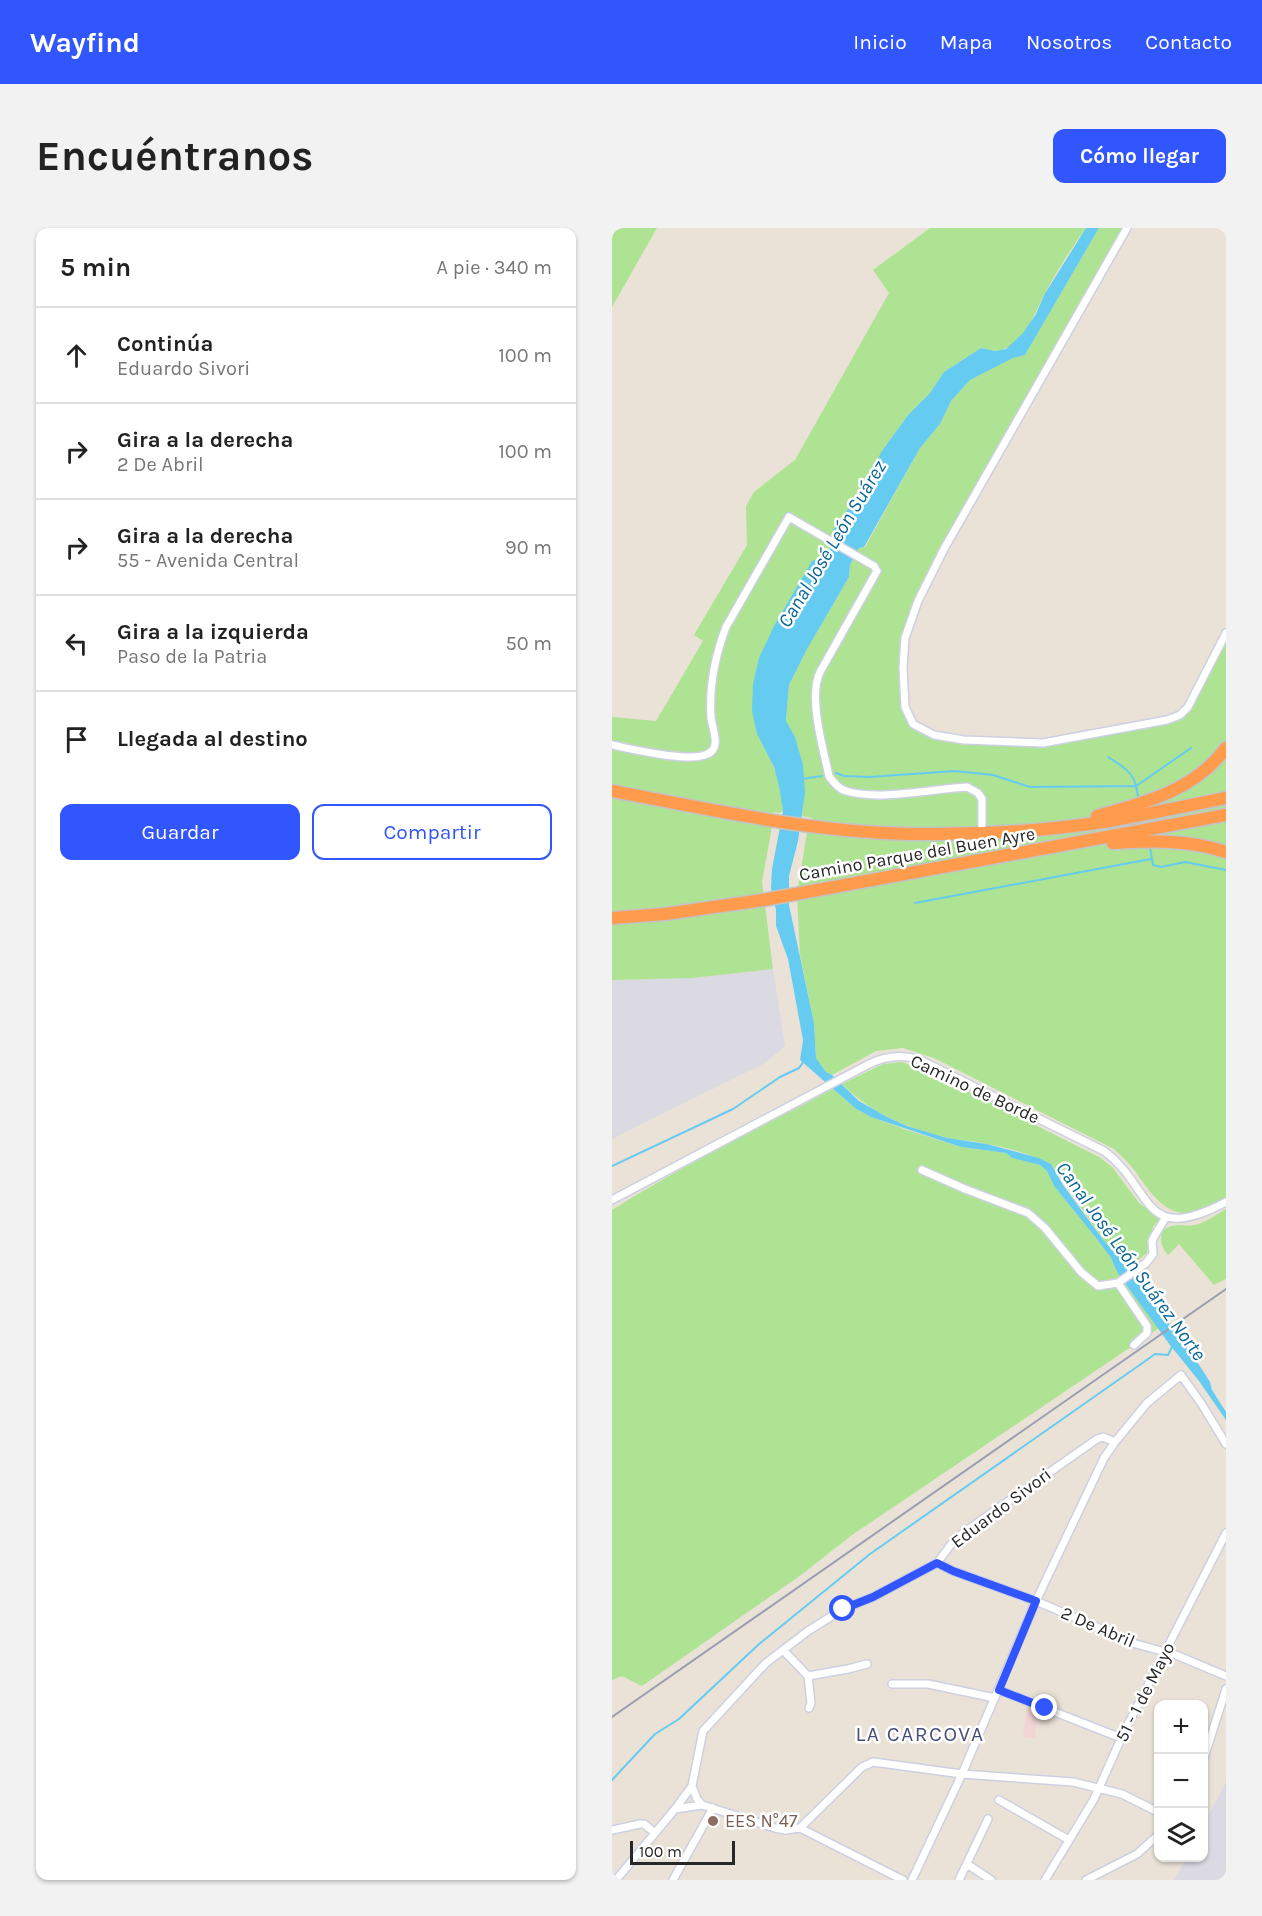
<!DOCTYPE html>
<html lang="es">
<head>
<meta charset="utf-8">
<style>
  body { margin:0; font-family:Karla,sans-serif; background:#f2f2f2; color:#222 }
  .controls { position:absolute; right:18px; bottom:18px; display:grid; overflow:hidden; border-radius:12px; box-shadow:0 2px 4px #0004 }
  .controls button { width:54px; height:54px; display:grid; place-items:center; padding:0; border:0; border-bottom:2px solid #e0e0e0; background:#fff; color:#222; font:30px sans-serif }
  .scale { position:absolute; left:18px; bottom:15px; width:105px; box-sizing:border-box; padding-left:6px; border:3px solid #272727; border-top:0; font-size:16px; line-height:21px; white-space:nowrap; color:#272727; -webkit-text-stroke:4px #fff; paint-order:stroke }
  .stop { position:absolute; width:18px; height:18px; margin:-14px; border:4px solid #3156fd; border-radius:50%; background:#fff }
  .stop.end { background:#3156fd; border-color:#fff; box-shadow:0 2px 6px #0008 }
  .list { margin:0; padding:0; list-style:none }
  h2 { display:flex; justify-content:space-between; align-items:center; height:78px; margin:0; padding:0 24px; font-size:26px }
  h2 small { font-size:20px; font-weight:400; color:#767676 }
  .list li { display:grid; grid-template-columns:39px 1fr auto; gap:18px; align-items:center; box-sizing:border-box; height:96px; padding:0 24px; border-top:2px solid #e0e0e0 }
  .list b { display:block; font-size:22px; white-space:nowrap }
  .list p { margin:0; font-size:20px; white-space:nowrap; color:#767676 }
  .list em { font-size:20px; font-style:normal; color:#767676 }
  .actions { display:flex; gap:12px; padding:18px 24px }
  .actions a { flex:1; padding:14px 0; border:2px solid #3156fd; border-radius:12px; text-align:center; font-size:21px; color:#3156fd }
  .actions .main { background:#3156fd; color:#fff }
  .icon { flex:none; width:33px; height:33px; fill:none; stroke:currentColor; stroke-width:2; stroke-linecap:round; stroke-linejoin:round }
  .map { position:relative; flex:none; width:614px; height:1652px; overflow:hidden; border-radius:12px }
  header { display:flex; align-items:center; gap:36px; box-sizing:border-box; height:84px; padding:0 30px; background:#3156fd; color:#fff }
  header strong { font-size:28px }
  nav { display:flex; gap:33px; margin-inline-start:auto; font-size:21px }
  .intro { display:flex; align-items:center; justify-content:space-between; box-sizing:border-box; height:144px; padding:0 36px }
  h1 { margin:0; font-size:42px }
  .button { padding:15px 27px; border-radius:12px; background:#3156fd; color:#fff; font-size:21px; font-weight:700 }
  main { display:flex; gap:36px; padding:0 36px }
  aside { flex:1; background:#fff; border-radius:12px; box-shadow:0 2px 4px #0004 }
  .map>svg:first-child { display:block }
  .industrial { fill:#dbd9e2 }
  .medical { fill:#f2d4d5 }
  .green { fill:#ade392 }
  .water { fill:#66cbf0 }
  .lines { fill:none; stroke-linecap:round; stroke-linejoin:round }
  .stream { stroke:#66cbf0; stroke-width:2 }
  .minor-casing { stroke:#cdd0e1; stroke-width:10 }
  .motorway-casing { stroke:#c3c3c3; stroke-width:15 }
  .minor { stroke:#fff; stroke-width:7 }
  .motorway { stroke:#ff9b4d; stroke-width:12 }
  .rail { stroke:#9b9eb2; stroke-width:2 }
  .route { stroke:#3156fd; stroke-width:8 }
  .education-dot { fill:#8d6e63; stroke:#fff; stroke-width:2 }
  .labels { text-anchor:middle; dominant-baseline:central; stroke-width:5; stroke-linejoin:round; paint-order:stroke }
  .street-label { font-size:18px; fill:#272727; stroke:#fff }
  .education-label { font-size:18px; fill:#785e54; stroke:#fff; text-anchor:start }
  .water-label { font-size:20px; font-style:italic; fill:#0a6697; stroke:#fff }
  .quarter-label { font-size:21px; letter-spacing:1.5px; fill:#474f78; stroke:#fff }
</style>
</head>
<body>
<header>
<strong>Wayfind</strong>
<nav><a>Inicio</a><a>Mapa</a><a>Nosotros</a><a>Contacto</a></nav>
</header>
<div class="intro"><h1>Encuéntranos</h1><a class="button">Cómo llegar</a></div>
<main>
<aside>
<h2>5 min<small>A pie · 340 m</small></h2>
<ul class="list">
<li><svg class="icon" aria-label="ahead" viewBox="0 0 24 24"><path d="M12 20V5M6 11l6-6 6 6"/></svg><div><b>Continúa</b><p>Eduardo Sivori</p></div><em>100 m</em></li>
<li><svg class="icon" aria-label="right" viewBox="0 0 24 24"><path d="M7 20v-9h11M14 6l5 5-5 5"/></svg><div><b>Gira a la derecha</b><p>2 De Abril</p></div><em>100 m</em></li>
<li><svg class="icon" aria-label="right" viewBox="0 0 24 24"><path d="M7 20v-9h11M14 6l5 5-5 5"/></svg><div><b>Gira a la derecha</b><p>55 - Avenida Central</p></div><em>90 m</em></li>
<li><svg class="icon" aria-label="left" viewBox="0 0 24 24"><path d="M17 20v-9H6M10 6l-5 5 5 5"/></svg><div><b>Gira a la izquierda</b><p>Paso de la Patria</p></div><em>50 m</em></li>
<li><svg class="icon" aria-label="arrive" viewBox="0 0 24 24"><path d="M6 21V4h12l-3 4 3 4H6"/></svg><div><b>Llegada al destino</b></div></li>
</ul>
<div class="actions"><a class="main">Guardar</a><a>Compartir</a></div>
</aside>
<div class="map">
<svg width="614" height="1652" viewBox="0 0 614 1652">
  <rect width="100%" height="100%" fill="#eae2d7"/>
  <path class="industrial" d="M161,741L173,818L153,835L0,911V752L80,750Z
    M614,1554V1652H562L574,1630H592V1596Z"/>
  <path class="medical" d="M415,1479L426,1480L423,1510L411,1509Z"/>
  <path class="green" d="M0,0H45L0,79Z
    M318,0H474C460,19 443,46 432,67C423,84 413,114 392,121C384,124 376,122 369,120L332,144L318,165L296,187L270,223L267,250L230,288L222,302L226,306C219,319 214,328 200,334C168,394 130,430 145,504C148,515 157,527 161,538C167,552 169,567 171,583L167,585L161,584V593L150,654L161,741L80,750L0,752V489L44,493L91,413L82,407L135,317L134,278L142,264L183,232L277,65L261,42Z
    M487,0H515L332,321L293,410V479L301,496L322,507L431,515L568,487L614,405V969C602,975 588,985 575,985C548,986 533,955 519,938C514,932 508,927 502,921L322,830L291,820L264,823L220,847L214,844L204,830L202,795L188,727L185,666L196,598L201,590L190,588L191,581L174,493L177,457L194,423L237,349L238,337L247,320L253,319L308,220L328,196L339,173L358,152L402,129L413,127Z
    M290,834L314,842L489,930L501,940L527,975L548,990L541,999L535,1025L517,1039L492,1013L439,936C415,924 385,917 359,913C351,912 343,912 336,910C295,900 260,886 230,856L271,836Z
    M221,861L243,880L259,889L295,902L349,919L394,925L400,930L428,937L435,943L442,958L484,1010L499,1030L505,1044L547,1100L240,1307L189,1347L30,1458L10,1448L0,1452V982C71,937 147,900 221,861Z
    M614,981V1051L602,1057L567,1016L556,1027C549,1019 548,1013 550,1003C562,994 569,999 583,997C593,995 605,986 614,981Z"/>
  <path class="water" d="M474,0H487L413,127L401,130L358,152L339,173L328,196L308,220L252,319L247,320L238,337L237,349L194,423L177,457L174,493L183,509L191,537L193,565L186,613L177,648V677L202,795L204,830L214,844L220,847L247,873L275,889L295,898L335,910L375,916L427,930L439,936L451,957L492,1013L517,1039L528,1057L582,1129L598,1154L600,1162L614,1184V1192L587,1153L558,1117L505,1044L499,1030L484,1010L442,958L435,943L428,937L400,930L394,925L349,919L259,889L243,880L188,832L191,812L176,731L164,698V682L159,660L160,641L171,583L167,558L162,539L145,506L140,483L141,456L147,430L162,398L200,333C214,329 219,319 226,307L221,302L242,273L270,223L296,187L318,165L332,144L369,120L383,123L394,121L411,105L424,86L432,67Z"/>
  <g class="lines">
    <path class="stream" d="M496,529C508,537 521,543 524,558L579,520
      M224,545L232,548L257,549L343,543L381,547L418,559L524,558L526,568
      M189,551L210,548
      M538,620L541,637L549,639L573,634L614,642
      M303,675L539,631
      M0,938L121,881L168,849L187,840L192,833
      M0,1552L43,1506L67,1491L146,1417L258,1326L539,1129L543,1126L556,1127L560,1119"/>
    <defs>
      <path id="minor" d="M515,0L332,321L306,373L293,410L291,440L293,479L301,496L322,507L352,512L431,515L555,492L568,487L576,479L614,405
        M0,517C20,521 84,537 99,524C108,516 100,500 99,489C97,458 103,428 114,399L177,289L262,338L265,343L208,444C196,469 211,520 217,548C221,554 226,561 234,563C266,573 321,561 355,559L366,565L370,571V605
        M310,942L353,961L416,985L433,1000L469,1044L486,1058L506,1055L534,1035L541,1026L540,1013L543,1007L554,989
        M0,972L257,836C273,828 288,826 306,831L492,923C543,961 528,1019 614,974
        M506,1055L535,1098V1105L522,1117
        M325,1335L341,1343L424,1373L524,1416L564,1427L614,1448
        M171,1422L196,1448L236,1441L255,1436
        M196,1448L199,1475L197,1480
        M280,1456H316L383,1470
        M387,1462L509,1510
        M592,1530L614,1461
        M80,1558L85,1571L90,1577
        M387,1572L457,1612
        M63,1581L80,1558L91,1503L154,1435L196,1403L231,1381L261,1369L325,1335L344,1310L485,1211L491,1209L503,1214
        M188,1600L250,1539L261,1534L350,1546L461,1554L510,1566L546,1584
        M0,1602L28,1596H32L43,1605
        M355,1636L379,1652
        M4,1652L63,1581L90,1577L163,1600L173,1602L188,1600L291,1652
        M61,1652L101,1580
        M300,1652L350,1546L424,1373L492,1230L503,1214L535,1175L569,1147L589,1175L614,1216
        M347,1652L376,1591
        M433,1652L482,1571L512,1504L614,1305
        M474,1652L525,1626L546,1607"/>
      <path id="motorway" d="M0,563C107,583 215,608 325,606C382,606 441,602 498,593C536,586 575,578 614,570
        M485,588C533,575 583,562 614,520
        M501,615C540,613 576,611 614,624
        M0,690L53,686L151,672L614,587"/>
    </defs>
    <use href="#minor" class="minor-casing"/>
    <use href="#motorway" class="motorway-casing"/>
    <use href="#minor" class="minor"/>
    <use href="#motorway" class="motorway"/>
    <path class="rail" d="M0,1489L614,1061"/>
  </g>
  <g class="lines">
    <path class="route" d="M231,1381L261,1369L325,1335L341,1343L424,1373L387,1462L433,1480"/>
  </g>
  <circle class="education-dot" cx="101" cy="1593" r="6"/>
  <g class="labels">
    <g class="street-label">
      <text transform="translate(305 626) rotate(-10)">Camino Parque del Buen Ayre</text>
      <text transform="translate(363 861) rotate(25)">Camino de Borde</text>
      <text transform="translate(389 1280) rotate(-37)">Eduardo Sivori</text>
      <text transform="translate(486 1399) rotate(23)">2 De Abril</text>
      <text transform="translate(533 1464) rotate(-63)">51 - 1 de Mayo</text>
    </g>
    <g class="education-label">
      <text x="113" y="1593">EES N°47</text>
    </g>
    <g class="water-label">
      <text transform="translate(220 316) rotate(-59)">Canal José León Suárez</text>
      <text transform="translate(519 1033) rotate(54)">Canal José León Suárez Norte</text>
    </g>
    <g class="quarter-label">
      <text x="308" y="1506">LA CARCOVA</text>
    </g>
  </g>
</svg>
<div class="controls">
<button>+</button>
<button>−</button>
<button><svg class="icon" aria-label="layers" viewBox="0 0 24 24"><path d="M12 4l9 5-9 5-9-5zM3 14l9 5 9-5"/></svg></button>
</div>
<div class="scale">100 m</div>
<div class="stop" style="left:231px;top:1381px"></div>
<div class="stop end" style="left:433px;top:1480px"></div>
</div>
</main>
</body>
</html>
